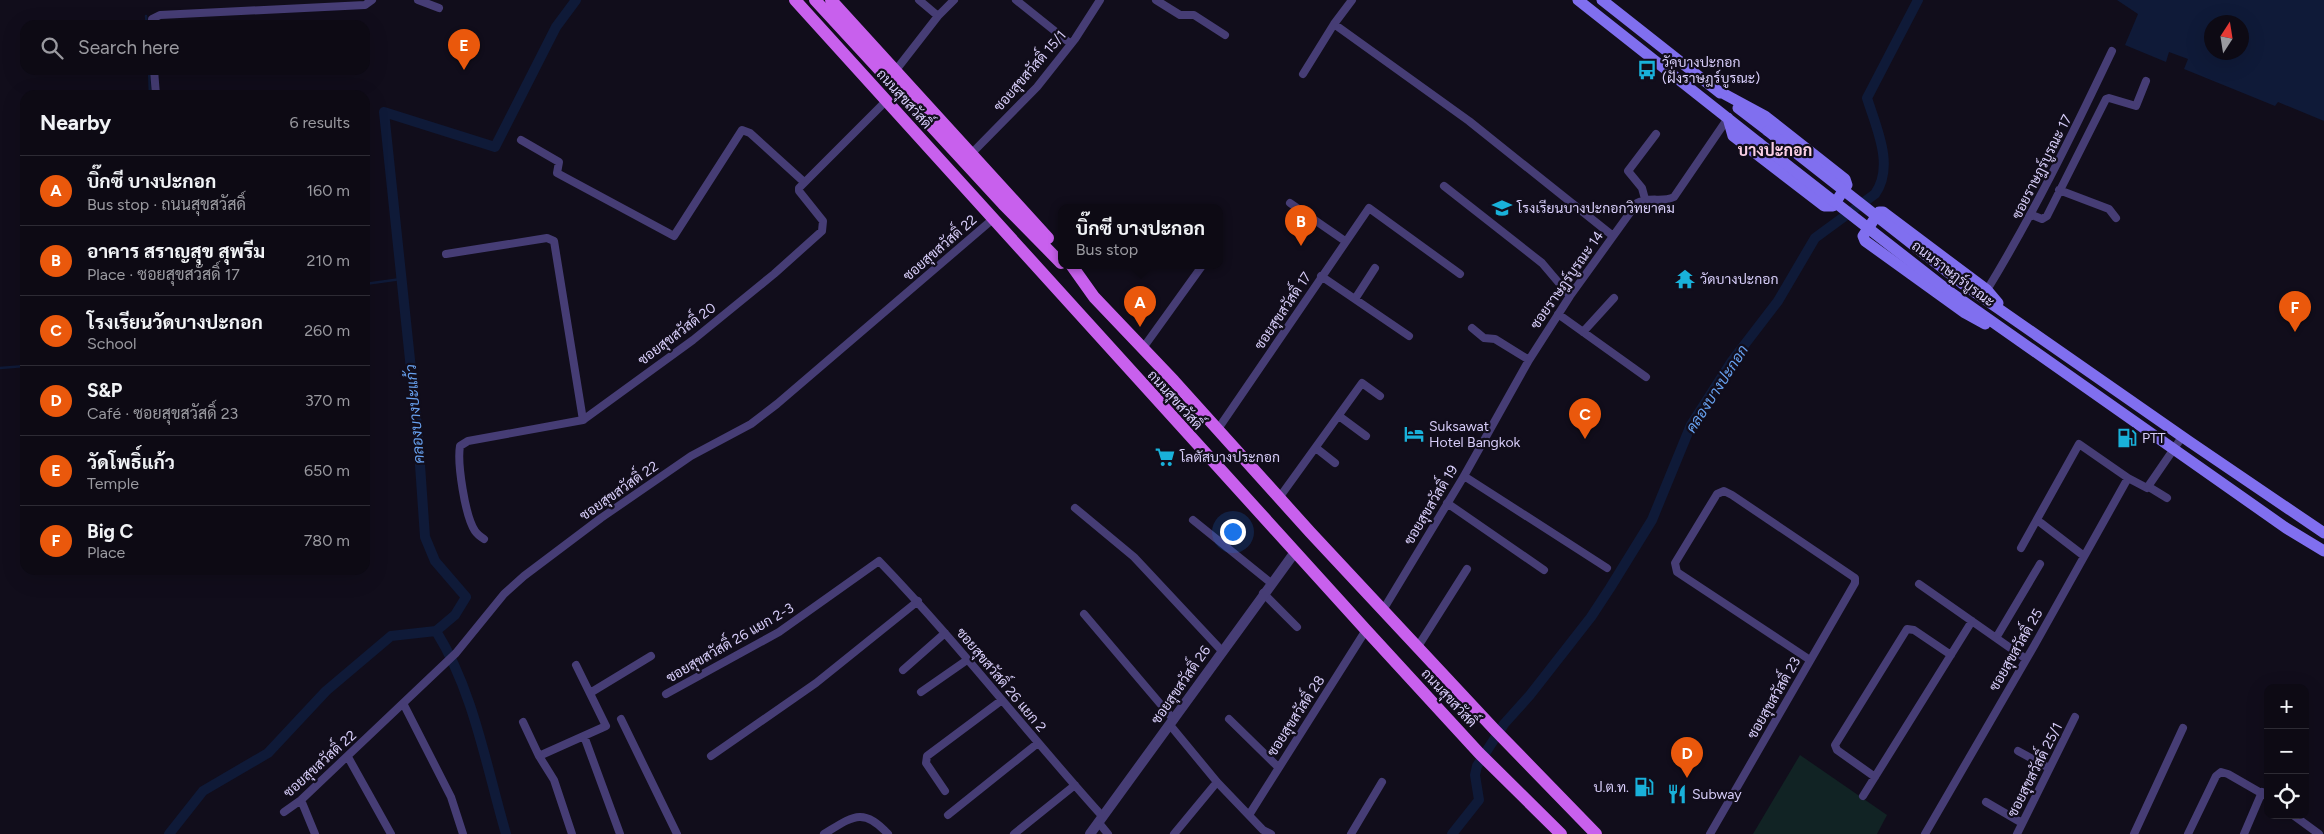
<!DOCTYPE html>
<html lang="en">
<head>
<meta charset="utf-8">
<style>
  body { margin:0; font-family:Figtree,Sarabun,sans-serif; background:#16131d; color:#f1f3f6 }
  .controls { position:absolute; right:15px; bottom:15px; display:grid; overflow:hidden; border-radius:10px; box-shadow:0 5px 20px #0002 }
  .controls button { width:45px; height:45px; display:grid; place-items:center; padding:0; border:0; border-bottom:1px solid #2d2b34; background:#0d0a14; color:#f1f3f6; font:25px sans-serif }
  .compass { position:absolute; left:2204px; top:15px; width:45px; height:45px; border-radius:50%; background:#0d0a14; box-shadow:0 5px 20px #0002; rotate:12deg }
  .you { position:absolute; left:1232px; top:531px; width:18px; height:18px; margin:-12px; border:4px solid #fff; border-radius:50%; background:#1a73e8; box-shadow:0 0 0 8px #1a73e833 }
  .badge { display:grid; place-items:center; width:32px; height:32px; border-radius:50%; background:#ea580c; color:#fff; font-size:16px; font-weight:700 }
  .pin { position:absolute; translate:-50% -41px; filter:drop-shadow(0 1px 2px #0008) }
  .pin::after { content:''; position:absolute; top:26px; width:18px; height:15px; background:inherit; clip-path:polygon(0 0,100% 0,50% 100%) }
  .popup { position:absolute; left:1058px; top:204px; width:165px; height:65px; box-sizing:border-box; display:grid; place-content:center; border-radius:10px; background:#0d0a14; filter:drop-shadow(0 1px 4px #0005); font-size:16px; white-space:nowrap; color:#9a9aa0 }
  .popup b { font-size:19px; color:#f1f3f6 }
  .popup::after { content:''; position:absolute; left:50%; top:100%; margin-left:-10px; border:10px solid transparent; border-top-color:#0d0a14 }
  .list { margin:0; padding:0; list-style:none }
  h2 { display:flex; justify-content:space-between; align-items:center; height:65px; margin:0; padding:0 20px; font-size:21px }
  h2 small { font-size:16px; font-weight:400; color:#9a9aa0 }
  .list li { display:grid; grid-template-columns:32px 1fr auto; gap:15px; align-items:center; box-sizing:border-box; height:70px; padding:0 20px; border-top:1px solid #2d2b34 }
  .list b { display:block; font-size:19px; white-space:nowrap }
  .list p { margin:0; font-size:16px; white-space:nowrap; color:#9a9aa0 }
  .list em { font-size:16px; font-style:normal; color:#9a9aa0 }
  .icon { flex:none; width:28px; height:28px; fill:none; stroke:currentColor; stroke-width:2; stroke-linecap:round; stroke-linejoin:round }
  .map { position:relative; flex:none; width:2324px; height:834px; overflow:hidden }
  .search { position:absolute; background:#0d0a14; box-shadow:0 5px 20px #0002; left:20px; top:20px; width:350px; height:55px; display:flex; align-items:center; gap:12px; box-sizing:border-box; padding:0 18px; border-radius:15px; color:#9a9aa0; font-size:19px }
  .panel { position:absolute; background:#0d0a14; box-shadow:0 5px 20px #0002; left:20px; top:90px; width:350px; height:485px; border-radius:15px }
  .map>svg:first-child { display:block }
  .green { fill:#112324 }
  .water { fill:#0f1a38; fill-rule:evenodd }
  .lines { fill:none; stroke-linecap:round; stroke-linejoin:round }
  .stream { stroke:#0f1a38; stroke-width:2.5 }
  .canal { stroke:#0f1a38; stroke-width:10 }
  .minor { stroke:#463d75; stroke-width:8 }
  .tertiary { stroke:#463d75; stroke-width:10 }
  .secondary { stroke:#806fef; stroke-width:11 }
  .primary { stroke:#c860ed; stroke-width:12 }
  .secondary-bridge { stroke:#806fef; stroke-width:11 }
  .labels { text-anchor:middle; dominant-baseline:central; stroke-width:4.5; stroke-linejoin:round; paint-order:stroke }
  .poi-label { font-size:14px; fill:#d7cdf9; stroke:#110d1b; text-anchor:start }
  .street-label { font-size:14px; fill:#d7cdf9; stroke:#110d1b }
  .water-label { font-size:15px; font-style:italic; fill:#67a0ee; stroke:#110d1b }
  .quarter-label { font-size:16px; font-weight:bold; fill:#facfe5; stroke:#110d1b }
</style>
</head>
<body>
<div class="map">
<svg width="2324" height="834" viewBox="0 0 2324 834">
  <rect width="100%" height="100%" fill="#110d1b"/>
  <path class="green" d="M1800,755L1887,815L1877,834H1753Z"/>
  <path class="water" d="M2117,0H2324V121L2278,102L2275,106L2184,69L2188,59L2169,52L2166,62L2125,45L2138,14ZM2212,22H2242V52H2212Z"/>
  <g class="lines">
    <path class="stream" d="M146,16L147,25
      M149,70L150,95
      M365,284L401,279
      M0,368L25,366"/>
    <path class="canal" d="M436,631C474,692 486,766 506,834
      M169,834L203,791L268,753L326,691L391,636L436,631L455,615L466,597L435,561L425,537L418,436L384,112L495,147L556,27L576,0
      M1452,834L1479,800L1475,775L1477,766L1504,724L1530,695L1591,617L1610,588L1652,520L1691,425L1732,361L1778,301L1815,238L1875,194C1895,166 1876,127 1867,98L1918,0"/>
    <path class="minor" d="M418,0L439,8
      M919,0L938,16
      M1016,0L1071,44
      M1156,0L1180,15H1194L1225,35
      M1334,24L1469,121L1613,236
      M152,25V19L160,15L365,5L372,0
      M154,70L156,95
      M896,70L938,16L954,0
      M1303,74L1334,24L1352,0
      M521,140L559,162L557,173L674,236L742,130L750,133L804,182
      M972,153L1037,87L1075,39L1100,0
      M1444,186L1542,263L1570,296
      M2059,190L2109,209L2116,218
      M1645,199L1642,188L1628,171L1656,134
      M1290,203L1345,241
      M2032,215L2042,219L2047,216L2106,99L2109,98L2136,106L2146,81
      M446,254L547,238L554,241L583,420
      M1321,276L1409,336
      M1987,290C2034,213 2073,133 2112,51
      M1355,299L1375,268
      M1558,314L1646,377
      M1472,328L1484,338L1495,339L1529,360
      M1583,332L1614,298
      M1143,348L1202,266
      M1339,416L1366,436
      M1218,429L1369,208L1460,274
      M1316,448L1335,463
      M1464,476L1607,568
      M2149,487L2167,498
      M1279,498L1362,383L1380,396
      M1447,503L1544,570
      M1075,508L1134,557L1222,651
      M1193,520L1271,583
      M2041,523L2084,556
      M484,539C481,537 477,534 475,531C465,516 457,463 460,446L468,441L583,420L693,340L774,274L822,231L823,221L799,191V188L886,101
      M2021,548L2079,444L2128,478L2147,488L2182,437
      M1919,584L2026,659
      M1263,593L1297,627
      M1383,610L1464,476L1529,360L1570,296L1637,203C1650,196 1662,203 1674,197L1728,118
      M1084,614L1174,720
      M1996,638L2040,564
      M1417,648L1467,569
      M903,670L945,633
      M921,692L967,660
      M590,693L651,656
      M666,694L779,632L879,561C958,643 1027,733 1103,817
      M403,703L451,797L463,834
      M621,719L677,834
      M1229,719L1278,767
      M523,722L539,756L554,780L572,834
      M1170,725L1217,782L1263,830L1271,834
      M584,736L620,834
      M2018,751L2049,768
      M539,756L606,726L576,665
      M711,756L816,683L918,601
      M348,757L391,834
      M1875,777L1837,750L1835,745L1907,629L1914,630L1951,655
      M945,791L926,763L927,756L1002,700
      M1863,796L1972,621
      M301,800L315,834
      M1986,802L2022,823
      M284,812L301,800L456,653L504,594L524,576L601,518L691,456L751,424L777,404L993,219
      M948,815L1038,743
      M1249,815L1366,630
      M2293,815L2319,834
      M1099,823L1108,834
      M824,834C852,817 863,806 888,834
      M1014,834L1075,785
      M1174,834L1217,782
      M1351,834L1382,782
      M1710,834L1855,583V578L1732,495L1724,491L1717,494L1675,563L1677,572L1810,660
      M1925,834L2034,646L2128,478
      M2017,834L2075,717
      M2134,834L2183,728
      M2188,834L2216,776L2221,772L2228,774L2268,797
      M2244,834L2262,792"/>
    <path class="tertiary" d="M1090,834L1295,552"/>
    <path class="secondary" d="M1578,0L1759,143
      M1602,0L1720,93
      M1715,89L1765,116L1845,179L1847,185L1833,206H1824L1733,136L1728,118
      M1738,108L1768,131
      M1963,284L2190,442L2324,533
      M1950,292L2286,528L2324,551
      M1985,324L1965,313L1865,241L1863,236L1879,212H1883L1987,290L1998,303"/>
    <path class="primary" d="M795,0L1366,630L1479,753L1561,834
      M815,0L1003,204L1061,263
      M831,0L1048,238
      M1072,266L1094,297L1174,381L1310,532L1494,729L1596,834"/>
    <path class="secondary-bridge" d="M1768,131L1963,284
      M1759,143L1950,292"/>
  </g>
  <defs>
    <symbol id="bus-bare" viewBox="-9 -9 18 18"><path d="M-5-6H5V4H4V6H2V4H-2V6H-4V4H-5ZM-3.5-4V0h7V-4ZM-3.5 1.2v1.5H-2V1.2ZM2 1.2v1.5H3.5V1.2Z" fill="#19b1da" stroke="#110d1b" stroke-width="2.5" paint-order="stroke"/></symbol>
    <symbol id="school-bare" viewBox="-9 -9 18 18"><path d="M0-5L7-2L0 1L-7-2ZM-4 1L0 2.5L4 1V4Q0 6-4 4Z" fill="#19b1da" stroke="#110d1b" stroke-width="2.5" paint-order="stroke"/></symbol>
    <symbol id="temple-bare" viewBox="-9 -9 18 18"><path d="M0-6L5-2H3V0L6.5 2.5H4V6H1.5V3h-3V6H-4V2.5H-6.5L-3 0V-2H-5Z" fill="#19b1da" stroke="#110d1b" stroke-width="2.5" paint-order="stroke"/></symbol>
    <symbol id="hotel-bare" viewBox="-9 -9 18 18"><path d="M-6-4.5h1.5V1H6V5H4.5V3h-9V5H-6ZM-4 0a1.8 1.8 0 1 1 3.6 0ZM.5 0V-2.5h3Q6-2.5 6 0Z" fill="#19b1da" stroke="#110d1b" stroke-width="2.5" paint-order="stroke"/></symbol>
    <symbol id="fuel-bare" viewBox="-9 -9 18 18"><path d="M-5.5-6h7V0h2V4h1.3V-2.5L3-4.5l.8-.8L6-3V5H2.5V1h-1V6h-7ZM-4.2-4.7v3.2H.2V-4.7Z" fill="#19b1da" stroke="#110d1b" stroke-width="2.5" paint-order="stroke"/></symbol>
    <symbol id="supermarket-bare" viewBox="-9 -9 18 18"><path d="M-6-5.5h2.5l.6 2H6L4.5 2H-2.5L-4.4-4H-6ZM-1.5 3.2a1.3 1.3 0 1 0 .1 0ZM3 3.2a1.3 1.3 0 1 0 .1 0Z" fill="#19b1da" stroke="#110d1b" stroke-width="2.5" paint-order="stroke"/></symbol>
    <symbol id="restaurant-bare" viewBox="-9 -9 18 18"><path d="M-5-6h1v4h1v-4h1v4h1v-4h1v5L-1.5 .5V6h-2V.5L-5-1ZM5-6V6H3V1.5H1.5Q1.5-4 5-6Z" fill="#19b1da" stroke="#110d1b" stroke-width="2.5" paint-order="stroke"/></symbol>
  </defs>
  <g fill-rule="evenodd">
    <use href="#bus-bare" x="1633" y="56" width="28" height="28"/>
    <use href="#school-bare" x="1488" y="194" width="28" height="28"/>
    <use href="#temple-bare" x="1671" y="265" width="28" height="28"/>
    <use href="#hotel-bare" x="1400" y="420" width="28" height="28"/>
    <use href="#fuel-bare" x="2113" y="424" width="28" height="28"/>
    <use href="#supermarket-bare" x="1151" y="443" width="28" height="28"/>
    <use href="#fuel-bare" x="1630" y="773" width="28" height="28"/>
    <use href="#restaurant-bare" x="1663" y="780" width="28" height="28"/>
  </g>
  <g class="labels">
    <g class="poi-label">
      <text x="1662" y="62">วัดบางปะกอก<tspan x="1662" dy="16">(ฝั่งราษฎร์บูรณะ)</tspan></text>
      <text x="1517" y="208">โรงเรียนบางปะกอกวิทยาคม</text>
      <text x="1700" y="279">วัดบางปะกอก</text>
      <text x="1429" y="426">Suksawat<tspan x="1429" dy="16">Hotel Bangkok</tspan></text>
      <text x="2142" y="438">PTT</text>
      <text x="1180" y="457">โลตัสบางประกอก</text>
      <text x="1629" y="787" text-anchor="end">ป.ต.ท.</text>
      <text x="1692" y="794">Subway</text>
    </g>
    <g class="street-label">
      <text transform="translate(1030 71) rotate(-49)">ซอยสุขสวัสดิ์ 15/1</text>
      <text transform="translate(904 99) rotate(48)">ถนนสุขสวัสดิ์</text>
      <text transform="translate(2042 167) rotate(-63)">ซอยราษฎร์บูรณะ 17</text>
      <text transform="translate(940 248) rotate(-41)">ซอยสุขสวัสดิ์ 22</text>
      <text transform="translate(1953 274) rotate(37)">ถนนราษฎร์บูรณะ</text>
      <text transform="translate(1567 280) rotate(-55)">ซอยราษฎร์บูรณะ 14</text>
      <text transform="translate(1283 311) rotate(-56)">ซอยสุขสวัสดิ์ 17</text>
      <text transform="translate(677 334) rotate(-37)">ซอยสุขสวัสดิ์ 20</text>
      <text transform="translate(1175 400) rotate(48)">ถนนสุขสวัสดิ์</text>
      <text transform="translate(619 491) rotate(-35)">ซอยสุขสวัสดิ์ 22</text>
      <text transform="translate(1431 505) rotate(-59)">ซอยสุขสวัสดิ์ 19</text>
      <text transform="translate(730 643) rotate(-30)">ซอยสุขสวัสดิ์ 26 แยก 2-3</text>
      <text transform="translate(2016 650) rotate(-60)">ซอยสุขสวัสดิ์ 25</text>
      <text transform="translate(1001 680) rotate(50)">ซอยสุขสวัสดิ์ 26 แยก 2</text>
      <text transform="translate(1181 685) rotate(-55)">ซอยสุขสวัสดิ์ 26</text>
      <text transform="translate(1449 698) rotate(47)">ถนนสุขสวัสดิ์</text>
      <text transform="translate(1774 698) rotate(-60)">ซอยสุขสวัสดิ์ 23</text>
      <text transform="translate(1296 716) rotate(-57)">ซอยสุขสวัสดิ์ 28</text>
      <text transform="translate(320 764) rotate(-42)">ซอยสุขสวัสดิ์ 22</text>
      <text transform="translate(2035 770) rotate(-63)">ซอยสุขสวัสดิ์ 25/1</text>
    </g>
    <g class="water-label">
      <text transform="translate(1717 389) rotate(-57)">คลองบางปะกอก</text>
      <text transform="translate(415 414) rotate(-95)">คลองบางปะแก้ว</text>
    </g>
    <g class="quarter-label">
      <text x="1775" y="150">บางปะกอก</text>
    </g>
  </g>
</svg>
<div class="controls">
<button>+</button>
<button>−</button>
<button><svg class="icon" aria-label="locate" viewBox="0 0 24 24"><circle cx="12" cy="12" r="6"/><path d="M12 2v4M12 18v4M2 12h4M18 12h4"/></svg></button>
</div>
<svg class="compass" viewBox="-18 -18 36 36"><path d="M0-13l5 13h-10z" fill="#e53935"/><path d="M0 13l5-13h-10z" fill="#9a9aa0"/></svg>
<div class="you"></div>
<div class="pin badge" style="left:1140px;top:327px">A</div>
<div class="popup"><b>บิ๊กซี บางปะกอก</b>Bus stop</div>
<div class="pin badge" style="left:1301px;top:246px">B</div>
<div class="pin badge" style="left:1585px;top:439px">C</div>
<div class="pin badge" style="left:1687px;top:778px">D</div>
<div class="pin badge" style="left:464px;top:70px">E</div>
<div class="pin badge" style="left:2295px;top:332px">F</div>
<div class="search"><svg class="icon" aria-label="search" viewBox="0 0 24 24"><circle cx="10" cy="10" r="6"/><path d="M15 15l6 6"/></svg>Search here</div>
<section class="panel">
<h2>Nearby<small>6 results</small></h2>
<ul class="list">
<li><span class="badge">A</span><div><b>บิ๊กซี บางปะกอก</b><p>Bus stop · ถนนสุขสวัสดิ์</p></div><em>160 m</em></li>
<li><span class="badge">B</span><div><b>อาคาร สราญสุข สุพรีม</b><p>Place · ซอยสุขสวัสดิ์ 17</p></div><em>210 m</em></li>
<li><span class="badge">C</span><div><b>โรงเรียนวัดบางปะกอก</b><p>School</p></div><em>260 m</em></li>
<li><span class="badge">D</span><div><b>S&amp;P</b><p>Café · ซอยสุขสวัสดิ์ 23</p></div><em>370 m</em></li>
<li><span class="badge">E</span><div><b>วัดโพธิ์แก้ว</b><p>Temple</p></div><em>650 m</em></li>
<li><span class="badge">F</span><div><b>Big C</b><p>Place</p></div><em>780 m</em></li>
</ul>
</section>
</div>
</body>
</html>
